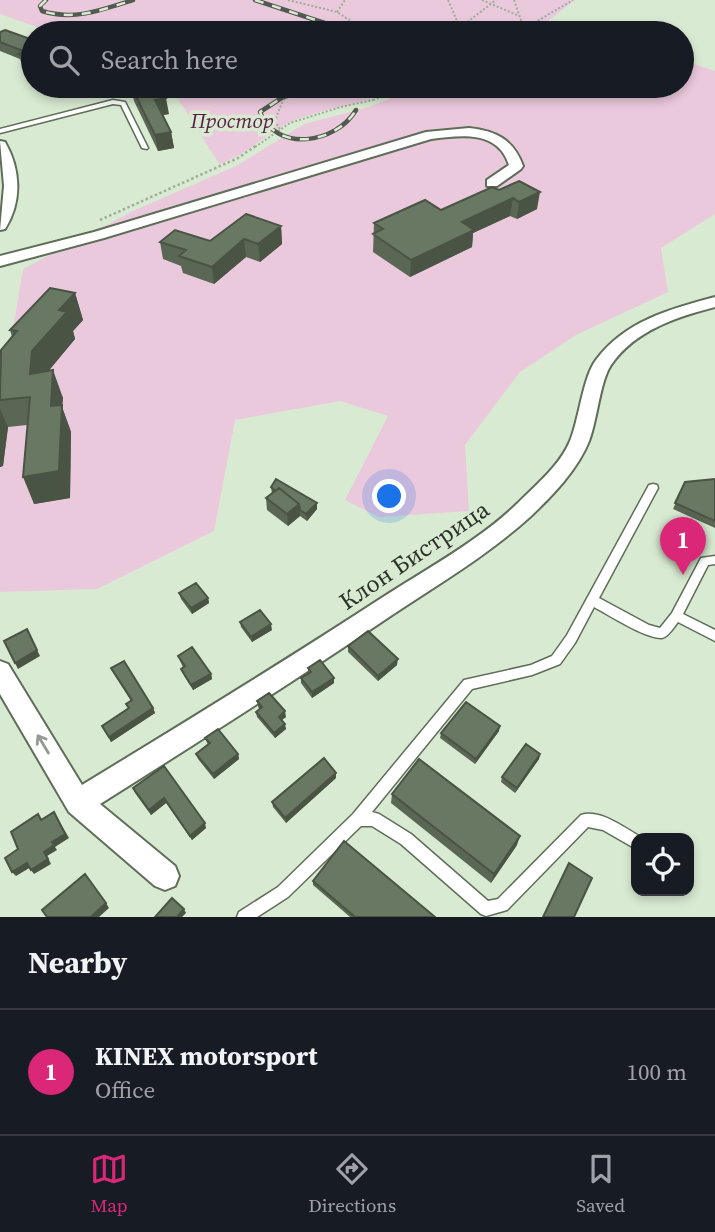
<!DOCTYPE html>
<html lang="en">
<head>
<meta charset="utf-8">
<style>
  body { margin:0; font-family:"Source Serif 4",serif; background:#242831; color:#f1f3f6 }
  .controls { position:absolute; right:21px; bottom:21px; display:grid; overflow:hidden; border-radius:14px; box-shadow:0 4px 10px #0003 }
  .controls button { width:63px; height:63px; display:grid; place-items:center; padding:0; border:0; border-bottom:2px solid #363941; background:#171b24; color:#f1f3f6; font:35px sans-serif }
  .you { position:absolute; left:390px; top:497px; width:24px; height:24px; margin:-18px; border:5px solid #fff; border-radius:50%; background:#1a73e8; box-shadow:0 0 0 10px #1a73e833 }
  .badge { display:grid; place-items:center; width:46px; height:46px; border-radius:50%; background:#db2777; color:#fff; font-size:23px; font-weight:700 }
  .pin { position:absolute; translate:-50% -58px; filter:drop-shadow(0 2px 4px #0008) }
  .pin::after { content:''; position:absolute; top:37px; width:24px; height:21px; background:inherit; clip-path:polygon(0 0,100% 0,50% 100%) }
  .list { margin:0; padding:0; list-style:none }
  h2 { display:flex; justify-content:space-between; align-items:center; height:91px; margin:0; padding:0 28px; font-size:30px }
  h2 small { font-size:23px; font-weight:400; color:#9ea1a6 }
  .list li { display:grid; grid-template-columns:46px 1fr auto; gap:21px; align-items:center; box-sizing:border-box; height:126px; padding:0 28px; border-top:2px solid #363941 }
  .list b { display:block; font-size:26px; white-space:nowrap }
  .list p { margin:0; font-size:23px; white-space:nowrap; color:#9ea1a6 }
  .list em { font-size:23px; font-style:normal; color:#9ea1a6 }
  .icon { flex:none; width:38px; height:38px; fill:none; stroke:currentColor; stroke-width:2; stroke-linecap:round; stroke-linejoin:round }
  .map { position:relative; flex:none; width:715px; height:917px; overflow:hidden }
  .search { position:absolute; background:#171b24; box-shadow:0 4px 10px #0003; left:21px; right:21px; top:21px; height:77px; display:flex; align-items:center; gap:18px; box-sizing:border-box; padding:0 24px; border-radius:38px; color:#9ea1a6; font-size:26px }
  .sheet { height:217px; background:#171b24 }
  nav { display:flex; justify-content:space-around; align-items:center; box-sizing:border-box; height:98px; border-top:2px solid #363941; background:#171b24; font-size:19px; color:#9ea1a6 }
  nav a { display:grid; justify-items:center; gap:4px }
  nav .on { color:#db2777 }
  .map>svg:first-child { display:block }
  .green { fill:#ebc9dc }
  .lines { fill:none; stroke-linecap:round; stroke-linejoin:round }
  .lane-casing { stroke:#5f6e59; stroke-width:3 }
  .street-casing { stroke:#5f6e59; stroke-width:4 }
  .path-far1 { stroke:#9fad9a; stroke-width:2; stroke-dasharray:2 2; stroke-linecap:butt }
  .path { stroke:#9fad9a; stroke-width:2.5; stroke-dasharray:2.5 2.5; stroke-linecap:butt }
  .lane { fill:#fff; fill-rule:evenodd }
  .street { fill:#fff; fill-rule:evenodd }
  .rail-casing { stroke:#515a4e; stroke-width:4.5 }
  .rail { stroke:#d9ead2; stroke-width:2.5; stroke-dasharray:9; stroke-linecap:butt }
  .path-bridge { stroke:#9fad9a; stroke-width:2; stroke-dasharray:2 2; stroke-linecap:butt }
  .wall { fill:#5a6755 }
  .shaded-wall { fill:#4a5445 }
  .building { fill:#697863; stroke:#4a5445; stroke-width:2 }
  .oneway { stroke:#959894 }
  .labels { text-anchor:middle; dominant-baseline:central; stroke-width:7; stroke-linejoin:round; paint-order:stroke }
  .far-park-label { font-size:21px; font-style:italic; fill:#591c44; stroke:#d9ead2 }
  .street-label { font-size:24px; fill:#2b3229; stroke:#d9ead2 }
</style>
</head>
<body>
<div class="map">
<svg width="715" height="917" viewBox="0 0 715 917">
  <rect width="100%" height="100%" fill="#d9ead2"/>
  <path class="green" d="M0,0H575L533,33H54L0,14Z
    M682,60L715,71V214L661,248L668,292L576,335L520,372L465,445L469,511L379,517L345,500L388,416L340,401L235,420L214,531L97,589L0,592V407L23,269L133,211L238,165L304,124L369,107L421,86H682Z
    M170,86H407C369,104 330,106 293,121C267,132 247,155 219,164Z"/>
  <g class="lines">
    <defs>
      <path id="lane" d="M113,100L125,102L148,148L147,149L142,148L121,105L113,104L0,133V129Z
        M653,484L657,485L658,488L599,598L649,625L660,628L672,613L701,558L715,556V564L708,565L683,614L715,630V641L678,622C674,627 668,637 662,638C646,639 609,615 594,607L575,643L560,664L532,675L472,689L372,812L379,814L411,834L488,901L498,899L581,815C601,809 624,828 641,837L636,838V849L603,830L588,827L507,910L486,916L481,914L401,844L372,826H361L288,897L257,917H237L239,912L278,887L353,814L464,680L531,665L552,656L567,635L649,485Z"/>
      <path id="street" d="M469,128C496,131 513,139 523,166L521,169L497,186H487V180L509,165C498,130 461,135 431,139L104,238L0,266V256L94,232L426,132Z
        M0,141L5,142C21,170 22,202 5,229L0,230L4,186Z
        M715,297V307C677,317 635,330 611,365C600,381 597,421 589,441C578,469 553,495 531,516C488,555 437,585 389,617C294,681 197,743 100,804L175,866L179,876L175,886L165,890L155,886L69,812L0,694V661L8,664L82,785C182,724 282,663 380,599C426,569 479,541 519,502C537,484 560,465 570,441C579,420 583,377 596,360C625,321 670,309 715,297Z"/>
    </defs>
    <use href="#lane" class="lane-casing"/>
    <use href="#street" class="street-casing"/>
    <path class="path-far1" d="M288,0L337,12L357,25L358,33
      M448,0L460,28L474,29V33
      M482,0L517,15
      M514,0L524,29
      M337,12L345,0
      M461,27L496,0
      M517,33L573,0
      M373,100L411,86
      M280,129L275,121C280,107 284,94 297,86
      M255,147L290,123L341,107"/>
    <path class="path" d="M100,220L238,158L257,145"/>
    <use href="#lane" class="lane"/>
    <use href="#street" class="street"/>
    <defs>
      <path id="rail" d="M46,0L40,6L42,11C74,21 102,10 133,0
        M255,0L355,33
        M329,86L283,97L260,112C276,153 336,144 356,110
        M361,94L363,86"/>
    </defs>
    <use href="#rail" class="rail-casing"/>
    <use href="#rail" class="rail"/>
    <path class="path-bridge" d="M341,107L373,100"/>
  </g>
  <path class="wall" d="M0,32L33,40V70L22,65L20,59L0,51Z
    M131,86L169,114L163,115L171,132L174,148L158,151L134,101Z
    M492,187L537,209L517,219L510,216L473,233L472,247L410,277L373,252L374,223L441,210Z
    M281,226L282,244L260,262L246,257L214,284L183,273L181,266L163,259L160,242L210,241Z
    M75,293L83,320L73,331L75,339L48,371L63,398L62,407L71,432L70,498L34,504L27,425L8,427L3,466L0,467V355L12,337L10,330Z
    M715,479V528L673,509L685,482Z
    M271,487L317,509L307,521L300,516L288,526L267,510L266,498L272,494Z
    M179,593L208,598L209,603L192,614L181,599Z
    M240,622L272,630L252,642L241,627Z
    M348,646L397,665L378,681L348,652Z
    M178,656L211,674L212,679L193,690L183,674L181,669L183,667L180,661Z
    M111,668L153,708L155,713L111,742L102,726L128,708L126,704L131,701L114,674Z
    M308,668L334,683L312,698L301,683V678L308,673Z
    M257,701L286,717L282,720L286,729L275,738L257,717L256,712L260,709L258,707Z
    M499,731L475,764L440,738L441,733Z
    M205,738L238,754L239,759L214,779L198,759L196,754L208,745Z
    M540,754L539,759L515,793L501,782L502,777Z
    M164,766L206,828L192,840L166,803L151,815L135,793L133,788Z
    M336,778L286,823L273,807L272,802Z
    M392,794L517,845L491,883L391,803Z
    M313,881L435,917H350L313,885Z"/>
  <path class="shaded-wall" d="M166,98L169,114L158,116L155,100Z
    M171,132L174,148L158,151L155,135Z
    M540,192L537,209L517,219L519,202Z
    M513,198L510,216L473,233L472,247L410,277L411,260L462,222Z
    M281,226L282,244L260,262L258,244Z
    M244,239L246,257L214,284L212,267Z
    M75,293L83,320L73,331L75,339L42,379L30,374L32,351L59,310Z
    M53,370L63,398L62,407L71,432L70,498L34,504L23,477L51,406Z
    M0,409L8,427L3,466L0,467Z
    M317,503V509L307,521L306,514Z
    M299,504L300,516L288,526L287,514Z
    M208,598L209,603L192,614L191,608Z
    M271,624L272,630L252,642L251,637Z
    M27,629L40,656L18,669L15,663Z
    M398,659L397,665L378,681V676Z
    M211,674L212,679L193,690L191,685Z
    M334,678V683L312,698V692Z
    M153,708L155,713L111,742L109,737Z
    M285,711L286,717L279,722V717Z
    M285,724L286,729L275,738L274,733Z
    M500,726L499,731L475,764L476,759Z
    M238,754L239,759L214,779L213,774Z
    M540,754L539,759L515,793L517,788Z
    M336,773V778L286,823L285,818Z
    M164,798L166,803L151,815L149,810Z
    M54,812L69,838L55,847L57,850L47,856L51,864L34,874L31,870L52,842Z
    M205,823L206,828L192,840L190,836Z
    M520,836L517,845L491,883L494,874Z
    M27,863L31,867L16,876L12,872Z
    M106,903L109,908L99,917H91Z
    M184,909L186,913L182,917H177Z"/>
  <path class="building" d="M5,30L33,40V60L19,54L26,52L0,42V32Z
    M131,86H160L166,98L155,100L171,132L155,135Z
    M519,181L540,192L519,202L513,198L462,222L474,230L411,260L373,234L383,229L374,223L425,200L441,210L492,187L499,190Z
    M246,214L281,226L258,244L244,239L212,267L179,256L186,250L160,242L175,230L210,241Z
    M50,288L75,293L59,310L67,312L32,351L30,374L53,370L51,406L62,405L59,471L23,477L30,397L0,400L1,350L17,331L10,330Z
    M276,479L317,503L306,514L300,510L299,504L279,488L275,491L271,487Z
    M715,479V521L675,503L685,482Z
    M279,488L299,504L287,514L266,498Z
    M196,583L208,598L191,608L179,593Z
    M260,610L271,624L251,637L240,622Z
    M27,629L37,650L15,663L4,641Z
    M368,631L398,659L378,676L348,646Z
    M192,647L211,674L191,685L181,669L185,666L178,656Z
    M320,660L334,678L312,692L301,678L311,672L308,668Z
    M124,661L153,708L109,737L102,726L129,708L126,704L132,700L111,668Z
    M269,693L285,711L279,717L285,724L274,733L256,712L262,707L257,701Z
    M466,702L500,726L476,759L441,733Z
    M218,729L238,754L213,774L196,754L210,743L205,738Z
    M526,744L540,754L517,788L502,777Z
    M324,758L336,773L285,818L272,802Z
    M419,759L520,836L494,874L392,794Z
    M164,766L205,823L190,836L164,798L149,810L133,788Z
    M54,812L65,834L52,842L54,845L44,852L48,859L31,870L27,863L12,872L5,858L18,849L11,832L38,814L41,820Z
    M344,841L435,917H355L313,881Z
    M569,863L592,878L574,917H543Z
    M85,874L106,903L91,917H47L42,910Z
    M172,898L184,909L177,917H155Z"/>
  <defs><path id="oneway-shaft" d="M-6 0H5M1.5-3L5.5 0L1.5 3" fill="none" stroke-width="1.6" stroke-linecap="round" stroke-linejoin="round" transform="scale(1.75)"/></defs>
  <use class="oneway" href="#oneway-shaft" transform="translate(43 744) rotate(-121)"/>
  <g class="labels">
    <g class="far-park-label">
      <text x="232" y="120">Простор</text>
    </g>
    <g class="street-label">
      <text transform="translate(414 555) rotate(-34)">Клон Бистрица</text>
    </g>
  </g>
</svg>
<div class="controls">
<button><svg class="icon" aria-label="locate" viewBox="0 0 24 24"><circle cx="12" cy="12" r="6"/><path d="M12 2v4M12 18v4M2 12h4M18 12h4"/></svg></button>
</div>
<div class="you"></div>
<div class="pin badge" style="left:683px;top:575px">1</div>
<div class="search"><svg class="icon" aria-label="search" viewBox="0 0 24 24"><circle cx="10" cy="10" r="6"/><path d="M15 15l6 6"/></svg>Search here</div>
</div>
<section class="sheet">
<h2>Nearby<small></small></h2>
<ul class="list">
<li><span class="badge">1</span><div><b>KINEX motorsport</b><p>Office</p></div><em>100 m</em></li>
</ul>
</section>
<nav>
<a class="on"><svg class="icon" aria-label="map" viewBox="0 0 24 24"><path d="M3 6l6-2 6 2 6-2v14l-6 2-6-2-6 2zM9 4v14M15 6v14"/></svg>Map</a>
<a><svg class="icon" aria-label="directions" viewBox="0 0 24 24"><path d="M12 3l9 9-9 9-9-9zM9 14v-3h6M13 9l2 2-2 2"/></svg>Directions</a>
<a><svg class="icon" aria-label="saved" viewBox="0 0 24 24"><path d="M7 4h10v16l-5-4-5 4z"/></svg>Saved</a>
</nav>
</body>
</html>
